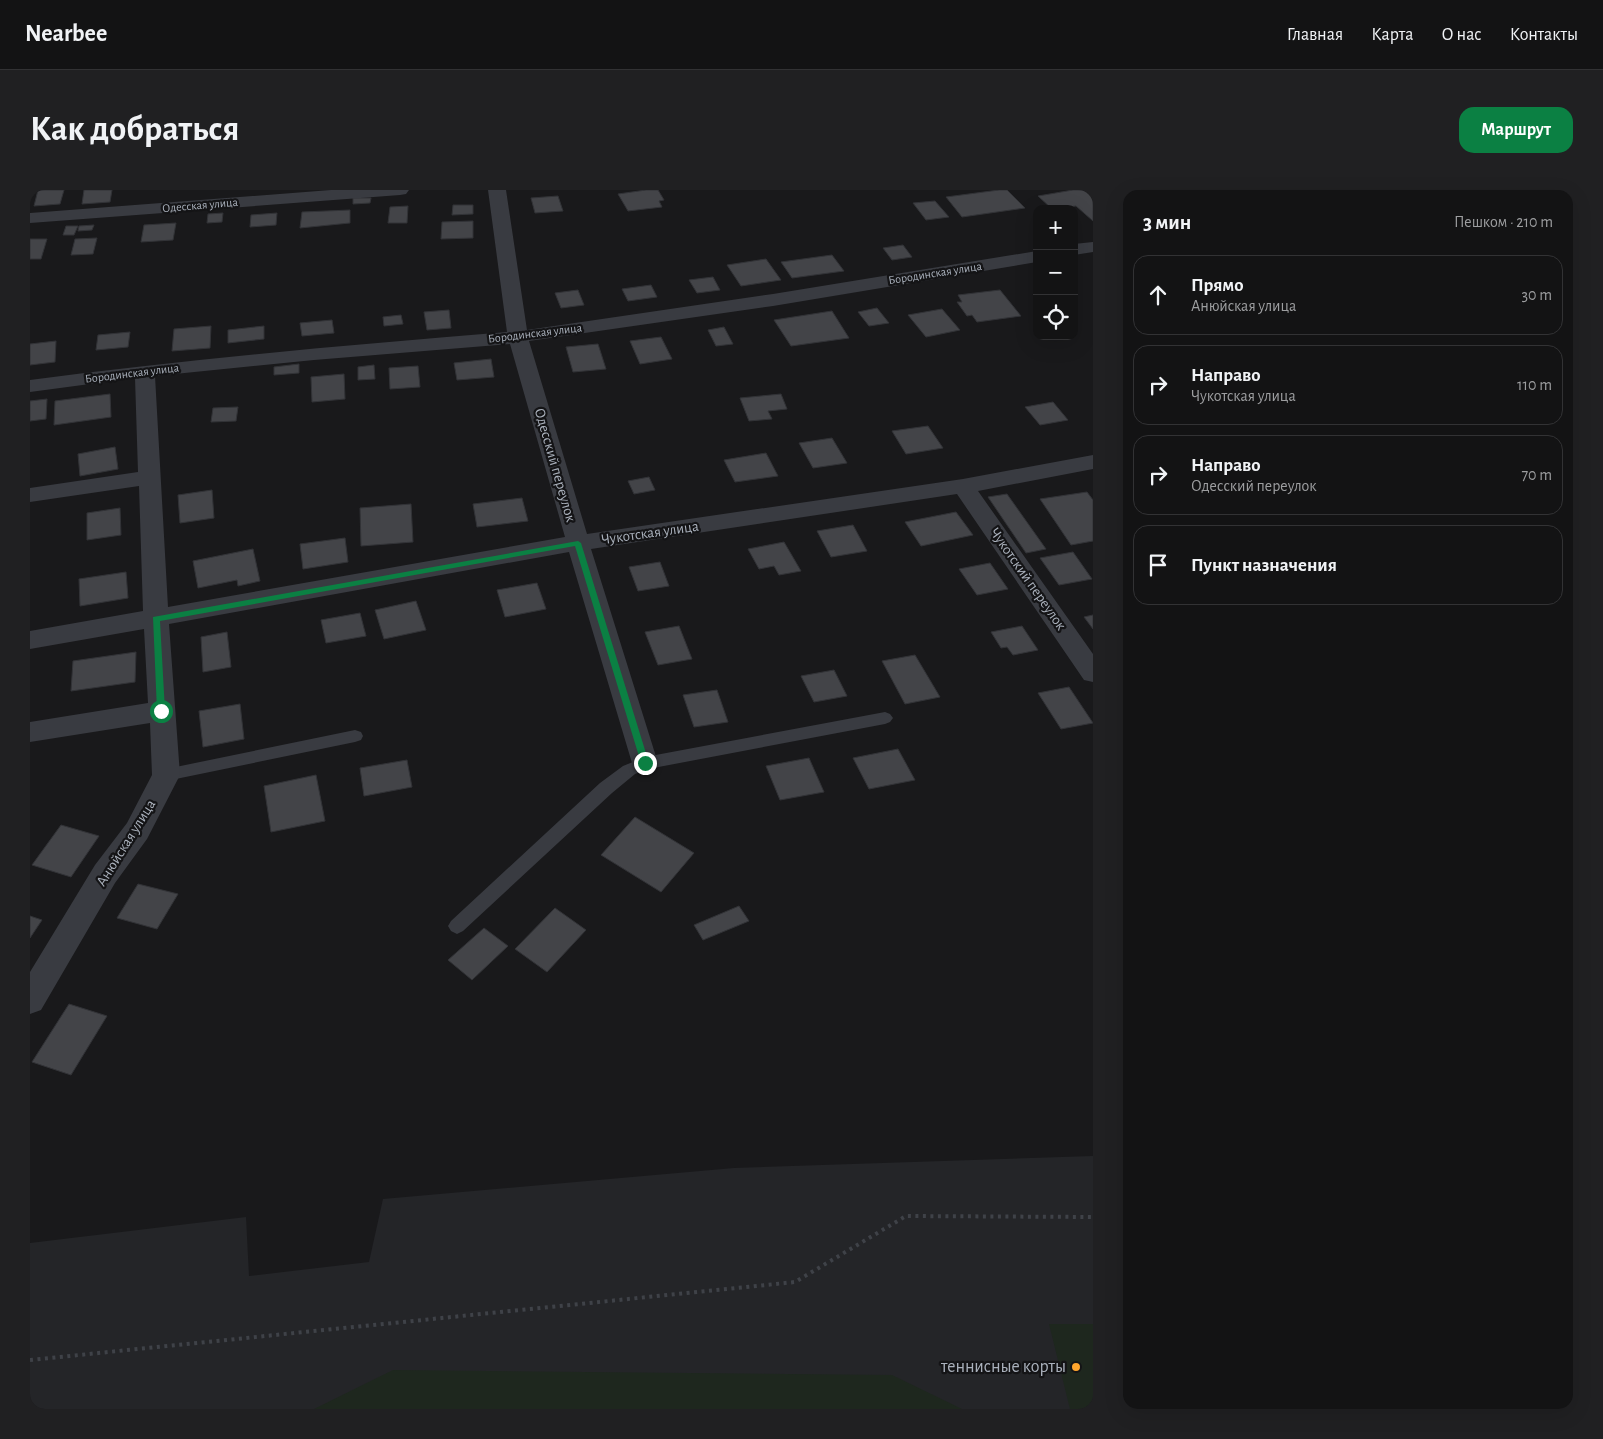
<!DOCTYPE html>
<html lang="ru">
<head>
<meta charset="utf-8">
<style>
  body { margin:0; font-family:"Alegreya Sans",sans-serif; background:#202022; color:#f1f3f6 }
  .controls { position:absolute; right:15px; top:15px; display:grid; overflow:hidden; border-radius:10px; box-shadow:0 5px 20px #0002 }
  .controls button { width:45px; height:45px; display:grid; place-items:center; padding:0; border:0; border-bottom:1px solid #323234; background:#131314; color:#f1f3f6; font:25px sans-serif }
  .stop { position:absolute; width:15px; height:15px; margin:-11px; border:4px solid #0b8043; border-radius:50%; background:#fff }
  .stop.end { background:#0b8043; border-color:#fff; box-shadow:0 1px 5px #0008 }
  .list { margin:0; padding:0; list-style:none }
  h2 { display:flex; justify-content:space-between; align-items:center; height:65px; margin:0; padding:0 20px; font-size:21px }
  h2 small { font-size:16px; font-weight:400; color:#9d9ea0 }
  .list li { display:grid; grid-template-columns:32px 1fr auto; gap:15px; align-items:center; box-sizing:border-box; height:80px; margin:0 10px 10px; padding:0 10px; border:1px solid #323234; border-radius:15px }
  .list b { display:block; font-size:19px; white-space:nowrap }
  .list p { margin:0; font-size:16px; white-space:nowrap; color:#9d9ea0 }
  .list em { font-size:16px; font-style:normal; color:#9d9ea0 }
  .icon { flex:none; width:28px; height:28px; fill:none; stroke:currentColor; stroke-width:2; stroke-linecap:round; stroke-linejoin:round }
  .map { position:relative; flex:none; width:1063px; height:1219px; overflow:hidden; border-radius:15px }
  header { display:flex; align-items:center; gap:30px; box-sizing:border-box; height:70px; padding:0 25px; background:#131314; border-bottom:1px solid #323234 }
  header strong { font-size:24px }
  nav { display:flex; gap:28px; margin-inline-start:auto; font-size:18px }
  .intro { display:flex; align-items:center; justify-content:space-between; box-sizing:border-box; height:120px; padding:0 30px }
  h1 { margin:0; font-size:35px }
  .button { padding:12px 22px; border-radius:15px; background:#0b8043; color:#fff; font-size:18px; font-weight:700 }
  main { display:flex; gap:30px; padding:0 30px }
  aside { flex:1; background:#131314; border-radius:15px; box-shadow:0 5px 20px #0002 }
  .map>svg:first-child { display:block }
  .built { fill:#242528 }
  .green { fill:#1e271e }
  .building { fill:#434448; stroke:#323337 }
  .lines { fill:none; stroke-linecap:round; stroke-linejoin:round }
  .path { stroke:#3f4248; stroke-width:4; stroke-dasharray:3 4.5; stroke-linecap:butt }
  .lane { fill:#393b41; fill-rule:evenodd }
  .street { fill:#393b41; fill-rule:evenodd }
  .route { fill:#0b8043 }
  .poi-dot { fill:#ffa62d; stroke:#141416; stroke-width:2 }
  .labels { text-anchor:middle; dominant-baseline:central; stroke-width:4.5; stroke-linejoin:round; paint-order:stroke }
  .far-street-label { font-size:12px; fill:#aab1bc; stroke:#141416 }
  .street-label { font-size:15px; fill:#aab1bc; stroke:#141416 }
  .near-poi-label { font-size:18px; fill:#aab1bc; stroke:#141416; text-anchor:end }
</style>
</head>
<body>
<header>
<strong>Nearbee</strong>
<nav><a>Главная</a><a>Карта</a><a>О нас</a><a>Контакты</a></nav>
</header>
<div class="intro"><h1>Как добраться</h1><a class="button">Маршрут</a></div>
<main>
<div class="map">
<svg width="1063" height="1219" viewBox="0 0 1063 1219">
  <rect width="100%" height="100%" fill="#19191b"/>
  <path class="built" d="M1063,966V1219H0V1053L216,1027L219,1086L339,1072L353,1009L704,978Z"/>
  <path class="green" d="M1019,1134H1063V1219H1040Z
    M363,1180L862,1185L932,1219H284Z"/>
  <path class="building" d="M8,0H34L30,14L4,16Z
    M54,0H82L80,12L52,14Z
    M616,0H628L634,10L629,11L632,17L598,21L588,4Z
    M969,0H977L995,18L932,27L916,7Z
    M1043,0H1056L1063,6V31L1046,16L1022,19L1008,6Z
    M528,6L533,21L505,23L501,8Z
    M323,8H341L340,13L323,14Z
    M905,11L919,27L896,30L883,13Z
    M423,15H443V24L422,25Z
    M378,16L377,33H358L360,17Z
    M320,20V33L270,38L272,22Z
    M193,23L192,32L177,33L178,24Z
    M247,23L246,35L220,37L221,25Z
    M443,31V48L411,49L412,32Z
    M146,33L143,50L111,52L114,35Z
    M64,35L62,40L48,41L49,36Z
    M36,36H48L44,45H33Z
    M67,48L63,64L41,65L45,49Z
    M0,49H17L11,69H0Z
    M873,55L882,67L862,70L853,58Z
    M802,65L814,81L762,88L751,72Z
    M736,69L751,90L711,96L697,75Z
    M683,87L690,100L667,103L659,90Z
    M621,95L627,107L598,111L592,99Z
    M548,100L554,115L531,118L525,103Z
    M970,100L991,126L947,132L942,125L937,126L927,112H932L928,105Z
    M847,118L859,133L839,136L828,122Z
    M912,119L930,140L896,147L878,125Z
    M419,120L421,138L397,140L394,122Z
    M802,121L819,148L761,156L744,130Z
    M371,125L373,134L354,136L353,127Z
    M302,130L304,143L272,146L270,133Z
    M181,136L180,158L142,161L144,139Z
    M234,136V149L198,153V140Z
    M694,137L703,154L686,156L678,140Z
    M100,142L98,157L66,160L68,145Z
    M631,147L642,169L610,174L600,151Z
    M26,151L25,172L0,175V154Z
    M568,154L576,179L543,182L536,157Z
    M461,169L464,187L427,190L424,173Z
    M269,174V183L244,185V177Z
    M344,175L345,189L328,190V177Z
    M388,176L390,197L360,199L359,178Z
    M314,184L315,209L282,212L281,187Z
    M80,204L81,227L24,235L25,211Z
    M751,204L757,219L738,221L742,229L719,231L710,208Z
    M17,209L16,229L0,231V211Z
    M1023,212L1038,230L1010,235L995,217Z
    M208,217L206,231L181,232L183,218Z
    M898,236L913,258L876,264L862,241Z
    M802,248L817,273L783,278L769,253Z
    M85,257L88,279L50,286L48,264Z
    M736,263L748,286L705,292L694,270Z
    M619,287L625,300L604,304L598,291Z
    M182,300L184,328L150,333L148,305Z
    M1057,302L1063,310V351L1041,355L1010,309Z
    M977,304L1016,359L996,363L958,307Z
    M492,308L498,331L447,337L443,314Z
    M381,314L383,352L331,356L330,318Z
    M90,318L91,345L57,350V323Z
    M926,322L943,345L891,356L875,332Z
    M823,335L837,361L801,367L787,341Z
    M315,348L318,372L273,379L270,354Z
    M754,352L771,381L749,385L744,376L729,379L718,359Z
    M223,359L230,391L208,396L207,390L168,398L163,371Z
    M1043,362L1062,389L1029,395L1010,368Z
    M630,372L639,396L608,401L599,377Z
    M960,373L978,399L947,405L929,379Z
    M96,382L98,408L50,416L49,389Z
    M507,393L516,419L475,427L467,400Z
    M386,411L396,440L354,449L345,420Z
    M330,423L336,446L296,453L291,430Z
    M1063,425V439L1054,427Z
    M649,436L662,469L628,475L615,442Z
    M992,436L1008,460L983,465L977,457L971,458L961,442Z
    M197,442L201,477L173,482L171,447Z
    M106,462L105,492L41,501L43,471Z
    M885,465L910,507L875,514L852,471Z
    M804,480L817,506L784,512L771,486Z
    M1039,497L1063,533L1031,539L1008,503Z
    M687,500L698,532L664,537L653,505Z
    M210,514L214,549L173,557L169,521Z
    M868,559L885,590L839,599L823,568Z
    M779,568L794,602L750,610L736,576Z
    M377,570L382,597L334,606L330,578Z
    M286,585L295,631L241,642L234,596Z
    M605,627L664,663L631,702L571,665Z
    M31,635L69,646L41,687L2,675Z
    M108,694L148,704L127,739L87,728Z
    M709,716L719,731L673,750L664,735Z
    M525,718L556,740L517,782L485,759Z
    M0,726L12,730L0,748Z
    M454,738L478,756L442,790L418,770Z
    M39,814L77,826L41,885L2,872Z"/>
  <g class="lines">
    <path class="path" d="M0,1170L765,1092L876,1026L1063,1027"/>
    <path class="lane" d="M855,522L860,524L863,528L860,532L855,534L618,579L605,584L582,603L433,741L427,744L421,741L418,736L421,731L570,593L593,576L615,567Z
      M325,540L331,542L333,546L331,550L325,552L136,591L130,590L128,585L130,580L136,579Z"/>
    <path class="street" d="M301,0H379L376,4L370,5L0,33V23Z
      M458,0H476L497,140L743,104L1007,61V72L743,116L499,151L557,344L933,289L1063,265V279L948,301L1063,464V492L1054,490L927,304L561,359L628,573L625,581L615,584L605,581L602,573L539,362L139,434L150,585L117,649L85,693L11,820L0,824V782L65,675L97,633L122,585L120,533L0,552V532L118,513L114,439L0,459V441L113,421L109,296L0,312V298L108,282L105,188L0,202V190C159,169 318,155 477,142ZM480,154L535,347L138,417L125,186L284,170Z
      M1063,52V62L1044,65V54Z"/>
  </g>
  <path class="route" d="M548,351L551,353L619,573L618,575H612L611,573L545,356L130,431L135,521L131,524L127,521L123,427Z"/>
  <circle class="poi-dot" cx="1046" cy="1177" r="5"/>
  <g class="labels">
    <g class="far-street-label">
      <text transform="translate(170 15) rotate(-5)">Одесская улица</text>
      <text transform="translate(905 83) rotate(-9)">Бородинская улица</text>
      <text transform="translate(505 143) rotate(-7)">Бородинская улица</text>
      <text transform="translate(102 183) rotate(-7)">Бородинская улица</text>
    </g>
    <g class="street-label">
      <text transform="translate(525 275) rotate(74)">Одесский переулок</text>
      <text transform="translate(620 343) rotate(-8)">Чукотская улица</text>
      <text transform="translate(998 389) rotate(55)">Чукотский переулок</text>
      <text transform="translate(96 653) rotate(-58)">Анюйская улица</text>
    </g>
    <g class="near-poi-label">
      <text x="1036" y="1177">теннисные корты</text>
    </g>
  </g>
</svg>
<div class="controls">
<button>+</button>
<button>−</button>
<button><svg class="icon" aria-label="locate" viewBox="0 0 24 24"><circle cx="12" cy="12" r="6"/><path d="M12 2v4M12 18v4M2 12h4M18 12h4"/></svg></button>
</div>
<div class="stop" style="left:131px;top:521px"></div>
<div class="stop end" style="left:615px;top:573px"></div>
</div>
<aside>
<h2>3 мин<small>Пешком · 210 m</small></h2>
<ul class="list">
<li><svg class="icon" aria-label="ahead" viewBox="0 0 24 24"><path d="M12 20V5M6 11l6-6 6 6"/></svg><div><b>Прямо</b><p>Анюйская улица</p></div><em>30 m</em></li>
<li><svg class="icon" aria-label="right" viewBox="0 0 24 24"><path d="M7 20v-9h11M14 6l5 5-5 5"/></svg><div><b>Направо</b><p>Чукотская улица</p></div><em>110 m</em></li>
<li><svg class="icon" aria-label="right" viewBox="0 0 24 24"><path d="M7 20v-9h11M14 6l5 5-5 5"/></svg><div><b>Направо</b><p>Одесский переулок</p></div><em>70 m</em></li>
<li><svg class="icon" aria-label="arrive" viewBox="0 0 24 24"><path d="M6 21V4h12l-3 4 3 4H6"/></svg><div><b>Пункт назначения</b></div></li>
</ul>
</aside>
</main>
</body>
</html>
